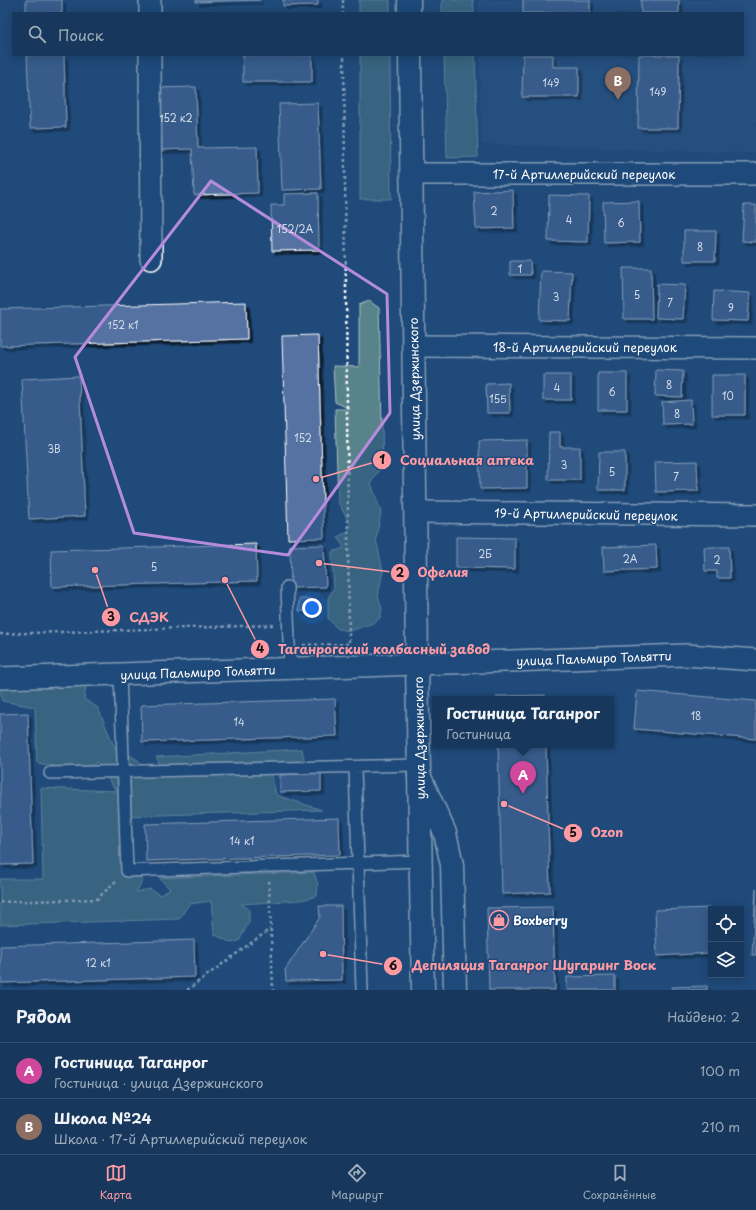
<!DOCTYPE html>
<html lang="ru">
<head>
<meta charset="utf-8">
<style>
  body { margin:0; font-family:"Playpen Sans",sans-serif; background:#203f62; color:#f1f3f6 }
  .controls { position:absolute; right:12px; bottom:12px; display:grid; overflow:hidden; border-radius:0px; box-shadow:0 2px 10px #0003 }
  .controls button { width:36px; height:36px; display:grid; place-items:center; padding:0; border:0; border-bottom:1px solid #365272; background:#17385c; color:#f1f3f6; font:20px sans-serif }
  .you { position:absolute; left:312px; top:608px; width:14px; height:14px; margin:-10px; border:3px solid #fff; border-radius:50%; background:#1a73e8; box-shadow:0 0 0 6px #1a73e833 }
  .badge { display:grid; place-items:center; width:26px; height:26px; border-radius:50%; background:#ff9aa2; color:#fff; font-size:13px; font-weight:700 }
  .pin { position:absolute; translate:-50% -33px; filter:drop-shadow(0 1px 2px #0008) }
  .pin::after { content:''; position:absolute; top:21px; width:14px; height:12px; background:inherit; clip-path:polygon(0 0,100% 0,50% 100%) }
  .popup { position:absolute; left:432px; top:696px; width:182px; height:52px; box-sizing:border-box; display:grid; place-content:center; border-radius:0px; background:#17385c; filter:drop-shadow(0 1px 3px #0005); font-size:13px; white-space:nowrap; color:#9eacbb }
  .popup b { font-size:15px; color:#f1f3f6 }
  .popup::after { content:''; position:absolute; left:50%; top:100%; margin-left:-8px; border:8px solid transparent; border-top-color:#17385c }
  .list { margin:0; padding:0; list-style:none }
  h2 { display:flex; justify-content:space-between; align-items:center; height:52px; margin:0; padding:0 16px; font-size:17px }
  h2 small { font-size:13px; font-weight:400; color:#9eacbb }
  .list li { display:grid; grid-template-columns:26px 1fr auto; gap:12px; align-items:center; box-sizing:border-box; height:56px; padding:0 16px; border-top:1px solid #365272 }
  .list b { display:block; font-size:15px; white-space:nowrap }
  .list p { margin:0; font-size:13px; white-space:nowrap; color:#9eacbb }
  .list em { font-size:13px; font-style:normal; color:#9eacbb }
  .icon { flex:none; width:22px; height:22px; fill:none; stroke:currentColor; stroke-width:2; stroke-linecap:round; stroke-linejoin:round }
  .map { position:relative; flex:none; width:756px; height:990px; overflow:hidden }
  .search { position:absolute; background:#17385c; box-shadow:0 2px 10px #0003; left:12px; right:12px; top:12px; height:44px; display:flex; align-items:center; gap:10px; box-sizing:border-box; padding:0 14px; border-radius:0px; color:#9eacbb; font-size:15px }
  .sheet { height:164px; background:#17385c }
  nav { display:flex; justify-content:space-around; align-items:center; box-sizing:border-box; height:56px; border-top:1px solid #365272; background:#17385c; font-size:11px; color:#9eacbb }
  nav a { display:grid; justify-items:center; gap:2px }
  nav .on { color:#ff9aa2 }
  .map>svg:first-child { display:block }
  .built { fill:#2f5686 }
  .green { fill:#58838a; stroke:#acc1c4 }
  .building { fill:#5472a2; stroke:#fff; filter:url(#shadow) }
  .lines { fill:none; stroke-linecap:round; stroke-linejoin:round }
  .service-casing { stroke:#fff; stroke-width:14 }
  .minor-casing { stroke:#fff; stroke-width:24 }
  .tertiary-casing { stroke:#fff; stroke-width:25 }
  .secondary-casing { stroke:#fff; stroke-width:25 }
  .path { stroke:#fff; stroke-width:2.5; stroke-dasharray:3 3; stroke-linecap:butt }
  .service { stroke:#1f4a7a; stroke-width:11 }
  .minor { stroke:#1f4a7a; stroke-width:21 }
  .tertiary { stroke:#1f4a7a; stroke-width:22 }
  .secondary { stroke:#1f4a7a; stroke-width:22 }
  .marked { fill:none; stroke:#b68bdc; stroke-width:3; stroke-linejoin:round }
  .labels { text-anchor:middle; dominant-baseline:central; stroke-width:3; stroke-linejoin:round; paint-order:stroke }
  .number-label { font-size:10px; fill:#d4dce8 }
  .street-label { font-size:12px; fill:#fff; stroke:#1f4a7a }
  .poi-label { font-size:12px; font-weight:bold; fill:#fff; stroke:#1f4a7a; text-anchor:start }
  .leader { fill:none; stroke:#ff9aa2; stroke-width:1.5 }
  .callout-dot { fill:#ff9aa2; stroke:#1f4a7a; stroke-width:1.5 }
  .mark-label { font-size:12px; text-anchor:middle; font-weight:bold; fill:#111 }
  .callout-label { font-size:13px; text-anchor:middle; font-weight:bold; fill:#ff9aa2; stroke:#1f4a7a; stroke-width:3; stroke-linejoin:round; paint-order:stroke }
</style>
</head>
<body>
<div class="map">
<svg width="756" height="990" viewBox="0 0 756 990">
  <defs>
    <filter id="shadow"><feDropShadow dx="3.5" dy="3.5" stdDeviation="0" flood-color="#0009"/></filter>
  </defs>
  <rect width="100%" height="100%" fill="#1f4a7a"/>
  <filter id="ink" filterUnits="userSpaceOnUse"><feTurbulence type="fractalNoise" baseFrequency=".025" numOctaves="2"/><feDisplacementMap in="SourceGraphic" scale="8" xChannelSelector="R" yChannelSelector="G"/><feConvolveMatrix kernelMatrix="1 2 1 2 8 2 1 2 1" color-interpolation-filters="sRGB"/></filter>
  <g filter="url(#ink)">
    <path class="built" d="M479,0H756V153L481,144L480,55H743V13H479Z"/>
    <path class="green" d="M359,0H390V13H359Z
      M442,0H473L474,13H442Z
      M360,55H390L391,199H360Z
      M444,55H475L478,157L447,158Z
      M369,301L379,308L383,463L371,483L381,512L376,539L383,571L378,595L382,609L380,618L373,623L350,631L338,629L328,619V598L334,588L332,552L344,548L338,537L348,531L351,526L338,502L335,409H350L335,402L333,366L359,367V305Z
      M44,686H86L84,699L98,708L114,746L138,760L147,772L166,775L156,757L302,749L305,764L272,775L276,795L322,810L127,816L128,864L143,880L136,892L150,889L160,895L170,889L159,878L314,872L318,885L317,896L301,900L241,904L249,909V922L239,941L231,943L214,934L211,901L189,904L179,919L0,925V879H43L41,788L116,791L97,762L86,772L37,763L35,707L2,701L0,689Z"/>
    <path class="building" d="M26,0H62V13H26Z
      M196,0H260L196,2Z
      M283,0H318V5L283,6Z
      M523,0H590V13H523Z
      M641,0H679V13H641Z
      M27,55H64L66,127L30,128Z
      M243,55H312V82H243Z
      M523,55H553V67H579V97H522Z
      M639,55H679L678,128H638Z
      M196,87L198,148L257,147L258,193L194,195L192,149L156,150L154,88Z
      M318,103L321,189L282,190L279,104Z
      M513,190L514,228L476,229L474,192Z
      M318,193L319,250L272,251L271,205H284V194Z
      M549,195L589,196L588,242L548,241Z
      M639,201L640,242L604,243L603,202Z
      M744,205H756V242L742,241Z
      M684,231H716L715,261H684Z
      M510,261H530L531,275H510Z
      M623,268H651L652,319H624Z
      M541,271L572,272L570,321L539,320Z
      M657,284L685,285L683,319L656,318Z
      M714,291L750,293L748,321L713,320Z
      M246,302L247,339L0,346V309Z
      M318,335L324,538L288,539L282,336Z
      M656,370L683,371L682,397L655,396Z
      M598,373H627V410H598Z
      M543,375H571V400H543Z
      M712,375H745V415H712Z
      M79,376L85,516L29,519L22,379Z
      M509,383L510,413H487L486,384Z
      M691,400L692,424L663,425L662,402Z
      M549,432H560V447H580V480H548Z
      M527,440V488L480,489L479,441Z
      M599,452H625V490H598Z
      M697,461L698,491L656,492L655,462Z
      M456,537L515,538V569L456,568Z
      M256,544L257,581L52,587L51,550Z
      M324,545L326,587L291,588L290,546Z
      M656,545L657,569L604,571L603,547Z
      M704,547H729L730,578H717V571H705Z
      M299,599H310L311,611H299Z
      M637,691L756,701V739L634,729Z
      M545,695V699H497V696Z
      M335,699L337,736L142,742L141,705Z
      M28,713L33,864L0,865V714Z
      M498,745H546L550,892L502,894Z
      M321,773V791L280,792V775Z
      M339,818L340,855L146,861L145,824Z
      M756,888V955H752Z
      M319,906H341L342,980L286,981L285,970L320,917Z
      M553,907L555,990H489L487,908Z
      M710,908L711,953L657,956L655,910Z
      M194,940L195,977L1,983L0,946Z
      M615,976V990H567V977Z
      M707,986V990H672V987Z"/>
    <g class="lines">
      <defs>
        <path id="service" d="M287,587L290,669
          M120,674L127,871L421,861
          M355,767L362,990
          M50,773L419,765"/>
        <path id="minor" d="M150,0V13
          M150,55L151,259
          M411,174H756
          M413,346L756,348
          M415,512L756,515
          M0,678L686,655L756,660"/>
        <path id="tertiary" d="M419,775L445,833L452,865L455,990"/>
        <path id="secondary" d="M409,0V13
          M410,55L417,665L423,990"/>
      </defs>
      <use href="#service" class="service-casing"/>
      <use href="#minor" class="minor-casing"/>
      <use href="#tertiary" class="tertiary-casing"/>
      <use href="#secondary" class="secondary-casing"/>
      <path class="path" d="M343,0V13
        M0,634L273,625
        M303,645L349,644L344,55
        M269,881L273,990
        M0,902L97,899L116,881
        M187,990L270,929"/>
      <use href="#service" class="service"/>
      <use href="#minor" class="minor"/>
      <use href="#tertiary" class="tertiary"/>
      <use href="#secondary" class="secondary"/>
    </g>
  </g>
  <path d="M0 0H756V990H0ZM211,181L387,294L390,413L288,555L134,533L75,357Z" fill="#1f4a7a" fill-opacity=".55" fill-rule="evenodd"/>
  <path class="marked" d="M211,181L387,294L390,413L288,555L134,533L75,357Z"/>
  <defs>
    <symbol id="shop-ring" viewBox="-11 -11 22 22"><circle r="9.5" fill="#1f4a7a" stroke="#ff9aa2" stroke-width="1.5"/><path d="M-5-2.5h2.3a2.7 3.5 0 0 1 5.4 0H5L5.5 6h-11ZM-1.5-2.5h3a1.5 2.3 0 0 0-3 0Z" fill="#ff9aa2"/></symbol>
  </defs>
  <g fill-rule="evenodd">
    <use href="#shop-ring" x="488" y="909" width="22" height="22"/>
  </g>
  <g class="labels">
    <g class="number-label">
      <text x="551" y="82">149</text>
      <text x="658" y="91">149</text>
      <text x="176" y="117">152 к2</text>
      <text x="494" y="210">2</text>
      <text x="569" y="219">4</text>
      <text x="621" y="222">6</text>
      <text x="295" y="228">152/2А</text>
      <text x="700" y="246">8</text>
      <text x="520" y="268">1</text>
      <text x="637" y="294">5</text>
      <text x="556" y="296">3</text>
      <text x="670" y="302">7</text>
      <text x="731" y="307">9</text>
      <text x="123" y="324">152 к1</text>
      <text x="669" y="384">8</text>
      <text x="557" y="387">4</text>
      <text x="612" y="391">6</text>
      <text x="728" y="395">10</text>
      <text x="498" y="398">155</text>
      <text x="677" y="413">8</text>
      <text x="303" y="437">152</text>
      <text x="54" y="448">3В</text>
      <text x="564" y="464">3</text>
      <text x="612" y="471">5</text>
      <text x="676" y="476">7</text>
      <text x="485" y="553">2Б</text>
      <text x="630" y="558">2А</text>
      <text x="717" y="559">2</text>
      <text x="154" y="566">5</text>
      <text x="696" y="715">18</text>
      <text x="239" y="721">14</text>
      <text x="242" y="840">14 к1</text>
      <text x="98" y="962">12 к1</text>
    </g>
    <g class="street-label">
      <text x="584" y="174">17-й Артиллерийский переулок</text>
      <text x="585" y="347">18-й Артиллерийский переулок</text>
      <text transform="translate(414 379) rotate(-91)">улица Дзержинского</text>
      <text transform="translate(586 514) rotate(1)">19-й Артиллерийский переулок</text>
      <text transform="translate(594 658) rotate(-2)">улица Пальмиро Тольятти</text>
      <text transform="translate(198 672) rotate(-2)">улица Пальмиро Тольятти</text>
      <text transform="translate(419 738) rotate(-91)">улица Дзержинского</text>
    </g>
    <g class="poi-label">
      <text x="513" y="920">Boxberry</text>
    </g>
  </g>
  <path class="leader" d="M316 479L382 460M319 563L400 573M95 570L111 617M225 580L260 649M504 804L573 833M323 954L393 966"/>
  <g class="callout-dot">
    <circle cx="316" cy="479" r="4"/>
    <circle cx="319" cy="563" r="4"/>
    <circle cx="95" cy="570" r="4"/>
    <circle cx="225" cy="580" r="4"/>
    <circle cx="504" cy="804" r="4"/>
    <circle cx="323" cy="954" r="4"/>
    <circle cx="382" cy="460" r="10"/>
    <circle cx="400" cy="573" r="10"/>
    <circle cx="111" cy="617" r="10"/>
    <circle cx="260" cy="649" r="10"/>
    <circle cx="573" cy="833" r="10"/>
    <circle cx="393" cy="966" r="10"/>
  </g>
  <g class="mark-label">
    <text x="382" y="464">1</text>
    <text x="400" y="577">2</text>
    <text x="111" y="621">3</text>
    <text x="260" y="653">4</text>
    <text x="573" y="837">5</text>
    <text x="393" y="970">6</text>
  </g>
  <g class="callout-label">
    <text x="467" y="465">Социальная аптека</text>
    <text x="443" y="577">Офелия</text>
    <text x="149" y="622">СДЭК</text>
    <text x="384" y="654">Таганрогский колбасный завод</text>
    <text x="607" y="837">Ozon</text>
    <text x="534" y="970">Депиляция Таганрог Шугаринг Воск</text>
  </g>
</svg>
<div class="controls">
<button><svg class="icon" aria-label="locate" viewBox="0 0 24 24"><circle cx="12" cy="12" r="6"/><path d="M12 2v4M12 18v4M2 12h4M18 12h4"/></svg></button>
<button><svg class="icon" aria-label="layers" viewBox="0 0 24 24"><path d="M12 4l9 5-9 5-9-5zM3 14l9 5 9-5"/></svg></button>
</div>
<div class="you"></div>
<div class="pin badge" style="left:523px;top:794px;background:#d1479c">A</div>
<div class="popup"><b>Гостиница Таганрог</b>Гостиница</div>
<div class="pin badge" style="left:618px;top:100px;background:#8d6e63">B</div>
<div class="search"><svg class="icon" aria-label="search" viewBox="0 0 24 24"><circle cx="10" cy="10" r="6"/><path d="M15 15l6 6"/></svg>Поиск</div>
</div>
<section class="sheet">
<h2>Рядом<small>Найдено: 2</small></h2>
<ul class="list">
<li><span class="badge" style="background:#d1479c">A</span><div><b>Гостиница Таганрог</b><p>Гостиница · улица Дзержинского</p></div><em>100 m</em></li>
<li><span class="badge" style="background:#8d6e63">B</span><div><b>Школа №24</b><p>Школа · 17-й Артиллерийский переулок</p></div><em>210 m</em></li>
</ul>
</section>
<nav>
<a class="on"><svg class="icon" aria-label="map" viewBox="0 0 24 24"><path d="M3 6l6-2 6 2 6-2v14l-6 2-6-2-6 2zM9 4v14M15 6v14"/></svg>Карта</a>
<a><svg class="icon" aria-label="directions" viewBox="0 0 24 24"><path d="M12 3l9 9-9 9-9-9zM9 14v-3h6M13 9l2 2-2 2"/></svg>Маршрут</a>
<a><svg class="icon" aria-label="saved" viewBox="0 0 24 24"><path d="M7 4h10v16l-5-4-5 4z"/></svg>Сохранённые</a>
</nav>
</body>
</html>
